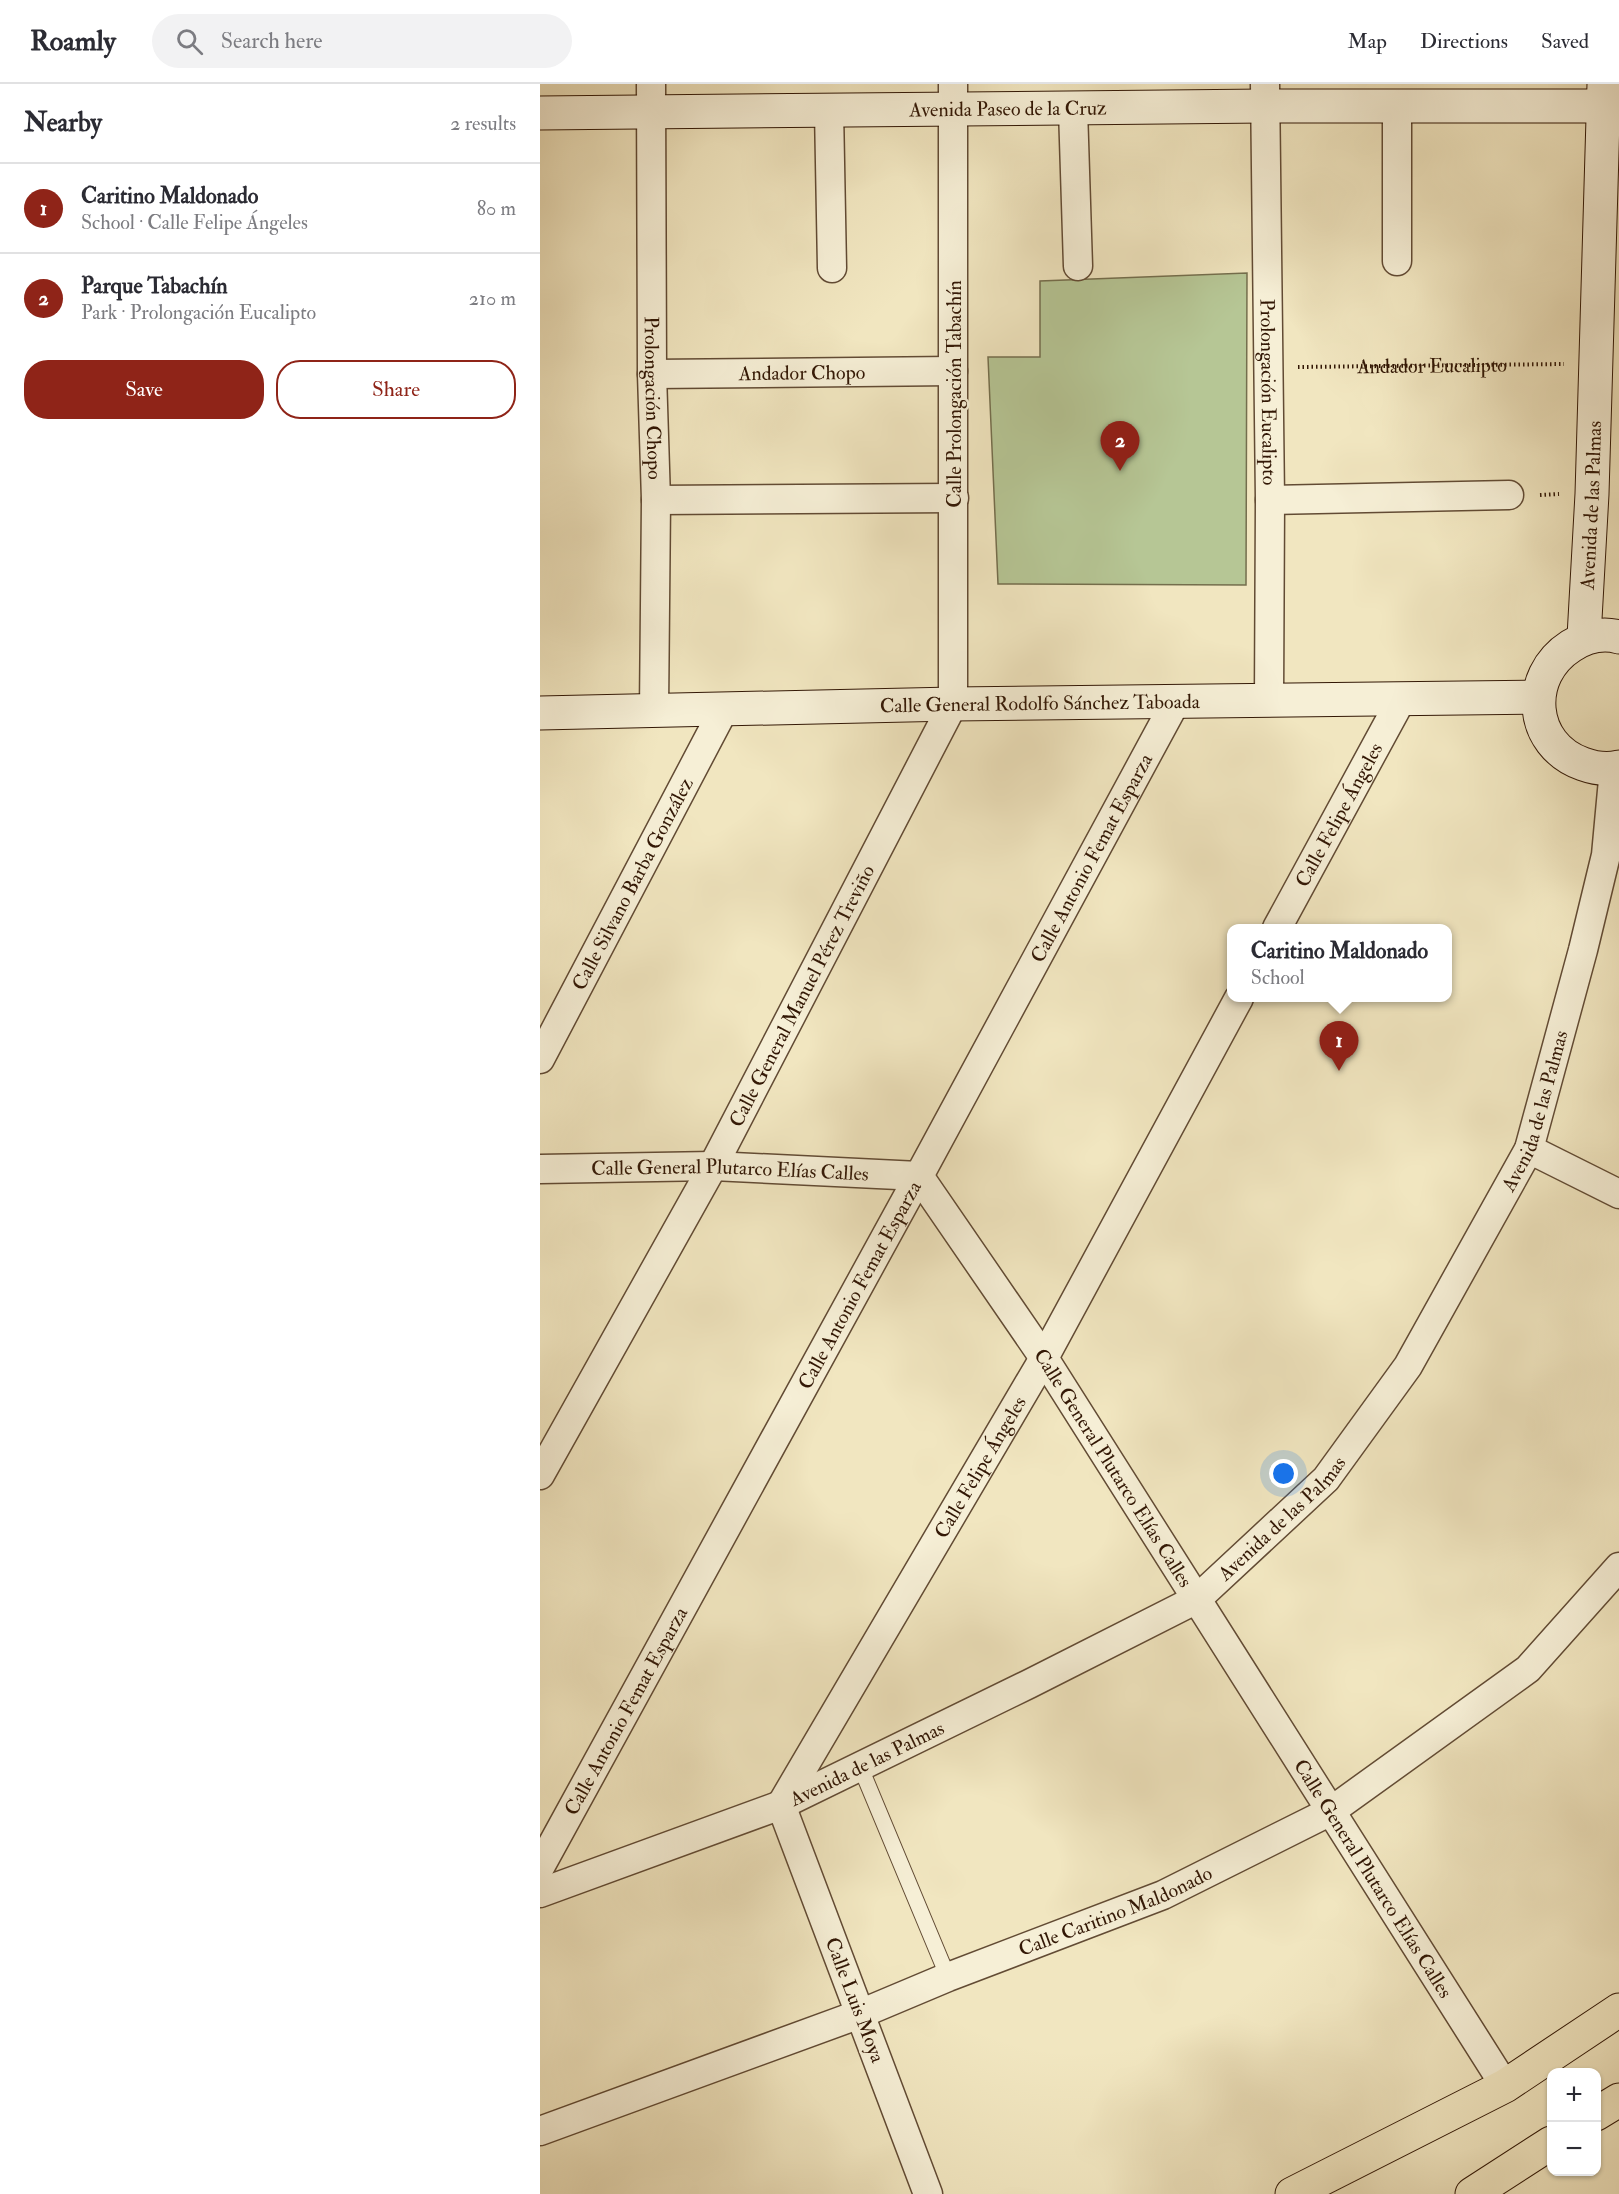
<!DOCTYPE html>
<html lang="en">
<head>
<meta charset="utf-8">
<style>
  body { margin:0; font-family:"IM FELL Double Pica",serif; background:#f2f2f3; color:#2b2b33 }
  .controls { position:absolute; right:18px; bottom:18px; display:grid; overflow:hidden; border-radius:12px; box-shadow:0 2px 4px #0004 }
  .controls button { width:54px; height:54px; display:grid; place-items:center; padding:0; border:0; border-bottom:2px solid #e1e1e2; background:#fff; color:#2b2b33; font:30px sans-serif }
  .you { position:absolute; left:744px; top:1390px; width:21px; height:21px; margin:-15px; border:4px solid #fff; border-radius:50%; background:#1a73e8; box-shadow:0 0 0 9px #1a73e833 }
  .badge { display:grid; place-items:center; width:39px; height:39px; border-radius:50%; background:#8f2418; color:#fff; font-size:20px; font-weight:700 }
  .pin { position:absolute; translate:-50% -50px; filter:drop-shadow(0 2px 3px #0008) }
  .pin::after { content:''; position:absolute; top:32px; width:21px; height:18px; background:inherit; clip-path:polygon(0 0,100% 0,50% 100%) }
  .popup { position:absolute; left:687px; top:840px; width:225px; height:78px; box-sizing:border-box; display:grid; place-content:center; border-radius:12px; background:#fff; filter:drop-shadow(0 2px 4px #0005); font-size:20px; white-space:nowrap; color:#7c7c81 }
  .popup b { font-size:22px; color:#2b2b33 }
  .popup::after { content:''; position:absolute; left:50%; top:100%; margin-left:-12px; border:12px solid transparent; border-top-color:#fff }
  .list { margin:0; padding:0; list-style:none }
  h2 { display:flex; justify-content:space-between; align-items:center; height:78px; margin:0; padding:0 24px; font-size:26px }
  h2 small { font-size:20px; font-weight:400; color:#7c7c81 }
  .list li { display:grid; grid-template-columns:39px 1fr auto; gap:18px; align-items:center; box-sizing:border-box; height:90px; padding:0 24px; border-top:2px solid #e1e1e2 }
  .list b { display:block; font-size:22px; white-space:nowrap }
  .list p { margin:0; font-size:20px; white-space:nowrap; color:#7c7c81 }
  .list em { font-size:20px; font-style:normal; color:#7c7c81 }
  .actions { display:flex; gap:12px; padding:18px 24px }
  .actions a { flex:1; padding:14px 0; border:2px solid #8f2418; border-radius:24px; text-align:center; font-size:21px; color:#8f2418 }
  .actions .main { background:#8f2418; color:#fff }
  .icon { flex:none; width:33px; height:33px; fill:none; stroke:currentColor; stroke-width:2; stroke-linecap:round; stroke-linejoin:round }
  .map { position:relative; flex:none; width:1079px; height:2110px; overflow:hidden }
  header { display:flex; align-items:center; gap:36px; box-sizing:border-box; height:84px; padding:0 30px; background:#fff; border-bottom:2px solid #e1e1e2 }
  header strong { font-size:28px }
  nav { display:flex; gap:33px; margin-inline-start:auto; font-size:21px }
  .search { width:420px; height:54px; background:#f2f2f3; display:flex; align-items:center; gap:15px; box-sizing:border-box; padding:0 21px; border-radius:33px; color:#7c7c81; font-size:22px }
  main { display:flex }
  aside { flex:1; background:#fff }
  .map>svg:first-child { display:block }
  .green { fill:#b6c695; stroke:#746e4d; stroke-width:1.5 }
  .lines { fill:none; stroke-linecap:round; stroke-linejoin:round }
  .lane-casing { stroke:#624b34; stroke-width:17 }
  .street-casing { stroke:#624b34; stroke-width:31 }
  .secondary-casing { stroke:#321705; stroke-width:35 }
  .primary-casing { stroke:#321705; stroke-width:35 }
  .path { stroke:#321705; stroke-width:4; stroke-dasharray:1.5 3; stroke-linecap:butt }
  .lane { stroke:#f6efd6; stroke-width:15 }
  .street { stroke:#f6efd6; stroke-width:28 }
  .secondary { stroke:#f6efd6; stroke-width:33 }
  .primary { stroke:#f1e6c0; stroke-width:33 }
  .labels { text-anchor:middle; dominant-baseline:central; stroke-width:5; stroke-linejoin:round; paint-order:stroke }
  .street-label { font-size:20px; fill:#321705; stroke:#f6efd6 }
</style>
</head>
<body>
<header>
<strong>Roamly</strong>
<div class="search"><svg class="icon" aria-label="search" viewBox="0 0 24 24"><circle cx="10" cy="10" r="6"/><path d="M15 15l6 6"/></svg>Search here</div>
<nav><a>Map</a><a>Directions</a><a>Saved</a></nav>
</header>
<main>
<aside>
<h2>Nearby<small>2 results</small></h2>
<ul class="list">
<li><span class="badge">1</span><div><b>Caritino Maldonado</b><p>School · Calle Felipe Ángeles</p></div><em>80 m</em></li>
<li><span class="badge">2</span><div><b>Parque Tabachín</b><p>Park · Prolongación Eucalipto</p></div><em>210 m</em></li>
</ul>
<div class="actions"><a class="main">Save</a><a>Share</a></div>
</aside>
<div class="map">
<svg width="1079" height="2110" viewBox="0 0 1079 2110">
  <rect width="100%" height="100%" fill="#f1e6c0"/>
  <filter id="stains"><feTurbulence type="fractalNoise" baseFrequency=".00333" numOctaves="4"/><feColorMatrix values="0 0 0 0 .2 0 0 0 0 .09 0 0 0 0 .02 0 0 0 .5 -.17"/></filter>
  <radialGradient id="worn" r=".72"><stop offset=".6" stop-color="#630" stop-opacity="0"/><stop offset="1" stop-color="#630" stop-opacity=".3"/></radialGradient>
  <path class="green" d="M707,189L706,501L458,500L448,273H500V197Z"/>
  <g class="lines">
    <defs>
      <path id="lane" d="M320,1682L408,1893"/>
      <g id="street">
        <path id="s2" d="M111,0L112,290L116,416L114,627"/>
        <path id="s3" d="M725,0L730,416L729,616"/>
        <path d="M533,25L538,182"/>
        <path d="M289,26L292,184"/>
        <path d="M857,177V22"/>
        <path id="s4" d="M112,290L413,287"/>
        <path d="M116,416L414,414"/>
        <path d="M730,416L969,411"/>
        <path id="s5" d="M737,844L861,616"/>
        <path id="s6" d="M0,975L184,625"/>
        <path d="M989,1065L1079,1110"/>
        <path id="s7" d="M0,1085L173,1082L379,1092L504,1274L965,2002"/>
        <path id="s8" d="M0,1391L173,1082L413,620V0"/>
        <path id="s9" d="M0,1783L379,1092L636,617"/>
        <path id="s10" d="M0,1809L241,1721L489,1600L657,1515L786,1395L868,1282L989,1065L1043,866L1066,771L1074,685"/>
        <path id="s11" d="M0,2047L320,1930L408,1893L623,1811L791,1727L988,1585L1079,1483"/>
        <path id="s12" d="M388,2110L241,1721L504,1274L699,914"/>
      </g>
      <g id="secondary">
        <path id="s13" d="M0,29L725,22H1079"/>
        <path id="s14" d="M1044,553L1052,410L1064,0"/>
        <path d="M1079,553C1061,548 1045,553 1031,562C984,592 989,661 1043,680C1054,684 1067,686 1079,683"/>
        <path id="s15" d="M0,629L413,620L998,613"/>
      </g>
      <path id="primary" d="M1056,2030L1079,2016
        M752,2110L965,2002L1079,1926
        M932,2110L1011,2059"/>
    </defs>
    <use href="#lane" class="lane-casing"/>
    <use href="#street" class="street-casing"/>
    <use href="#secondary" class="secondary-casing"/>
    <use href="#primary" class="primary-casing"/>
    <g class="path">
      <path id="s1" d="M758,283L1024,280"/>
      <path d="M1000,411L1019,410"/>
    </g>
    <use href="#lane" class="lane"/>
    <use href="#street" class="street"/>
    <use href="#secondary" class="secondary"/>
    <use href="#primary" class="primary"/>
  </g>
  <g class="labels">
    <g class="street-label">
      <text stroke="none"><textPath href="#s13" startOffset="468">Avenida Paseo de la Cruz</textPath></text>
      <text stroke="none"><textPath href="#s1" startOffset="134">Andador Eucalipto</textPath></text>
      <text stroke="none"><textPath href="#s4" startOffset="150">Andador Chopo</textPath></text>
      <text stroke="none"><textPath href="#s3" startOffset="308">Prolongación Eucalipto</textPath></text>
      <text transform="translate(414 310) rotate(-90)">Calle Prolongación Tabachín</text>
      <text stroke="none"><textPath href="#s2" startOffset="314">Prolongación Chopo</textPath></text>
      <text stroke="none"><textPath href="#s14" startOffset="132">Avenida de las Palmas</textPath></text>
      <text stroke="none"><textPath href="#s15" startOffset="500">Calle General Rodolfo Sánchez Taboada</textPath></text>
      <text stroke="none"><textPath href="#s5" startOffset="129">Calle Felipe Ángeles</textPath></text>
      <text stroke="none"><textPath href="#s9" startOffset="1150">Calle Antonio Femat Esparza</textPath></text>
      <text stroke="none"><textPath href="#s6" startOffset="198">Calle Silvano Barba González</textPath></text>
      <text stroke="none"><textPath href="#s8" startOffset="546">Calle General Manuel Pérez Treviño</textPath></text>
      <text stroke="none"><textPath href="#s10" startOffset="1323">Avenida de las Palmas</textPath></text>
      <text stroke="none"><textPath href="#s7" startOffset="190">Calle General Plutarco Elías Calles</textPath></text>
      <text stroke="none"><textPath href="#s9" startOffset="664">Calle Antonio Femat Esparza</textPath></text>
      <text stroke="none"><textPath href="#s12" startOffset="808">Calle Felipe Ángeles</textPath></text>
      <text stroke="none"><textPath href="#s7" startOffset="730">Calle General Plutarco Elías Calles</textPath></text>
      <text stroke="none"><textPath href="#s10" startOffset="838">Avenida de las Palmas</textPath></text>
      <text stroke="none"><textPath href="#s9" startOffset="178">Calle Antonio Femat Esparza</textPath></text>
      <text stroke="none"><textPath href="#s10" startOffset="352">Avenida de las Palmas</textPath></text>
      <text stroke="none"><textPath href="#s7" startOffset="1216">Calle General Plutarco Elías Calles</textPath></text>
      <text stroke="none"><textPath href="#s11" startOffset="616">Calle Caritino Maldonado</textPath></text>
      <text transform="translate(315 1916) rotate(69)">Calle Luis Moya</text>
    </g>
  </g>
  <rect width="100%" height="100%" filter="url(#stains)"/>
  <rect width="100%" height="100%" fill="url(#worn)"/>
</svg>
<div class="controls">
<button>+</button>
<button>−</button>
</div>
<div class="you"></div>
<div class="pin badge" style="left:799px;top:987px">1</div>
<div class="popup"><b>Caritino Maldonado</b>School</div>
<div class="pin badge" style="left:580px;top:387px">2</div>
</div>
</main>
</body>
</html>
